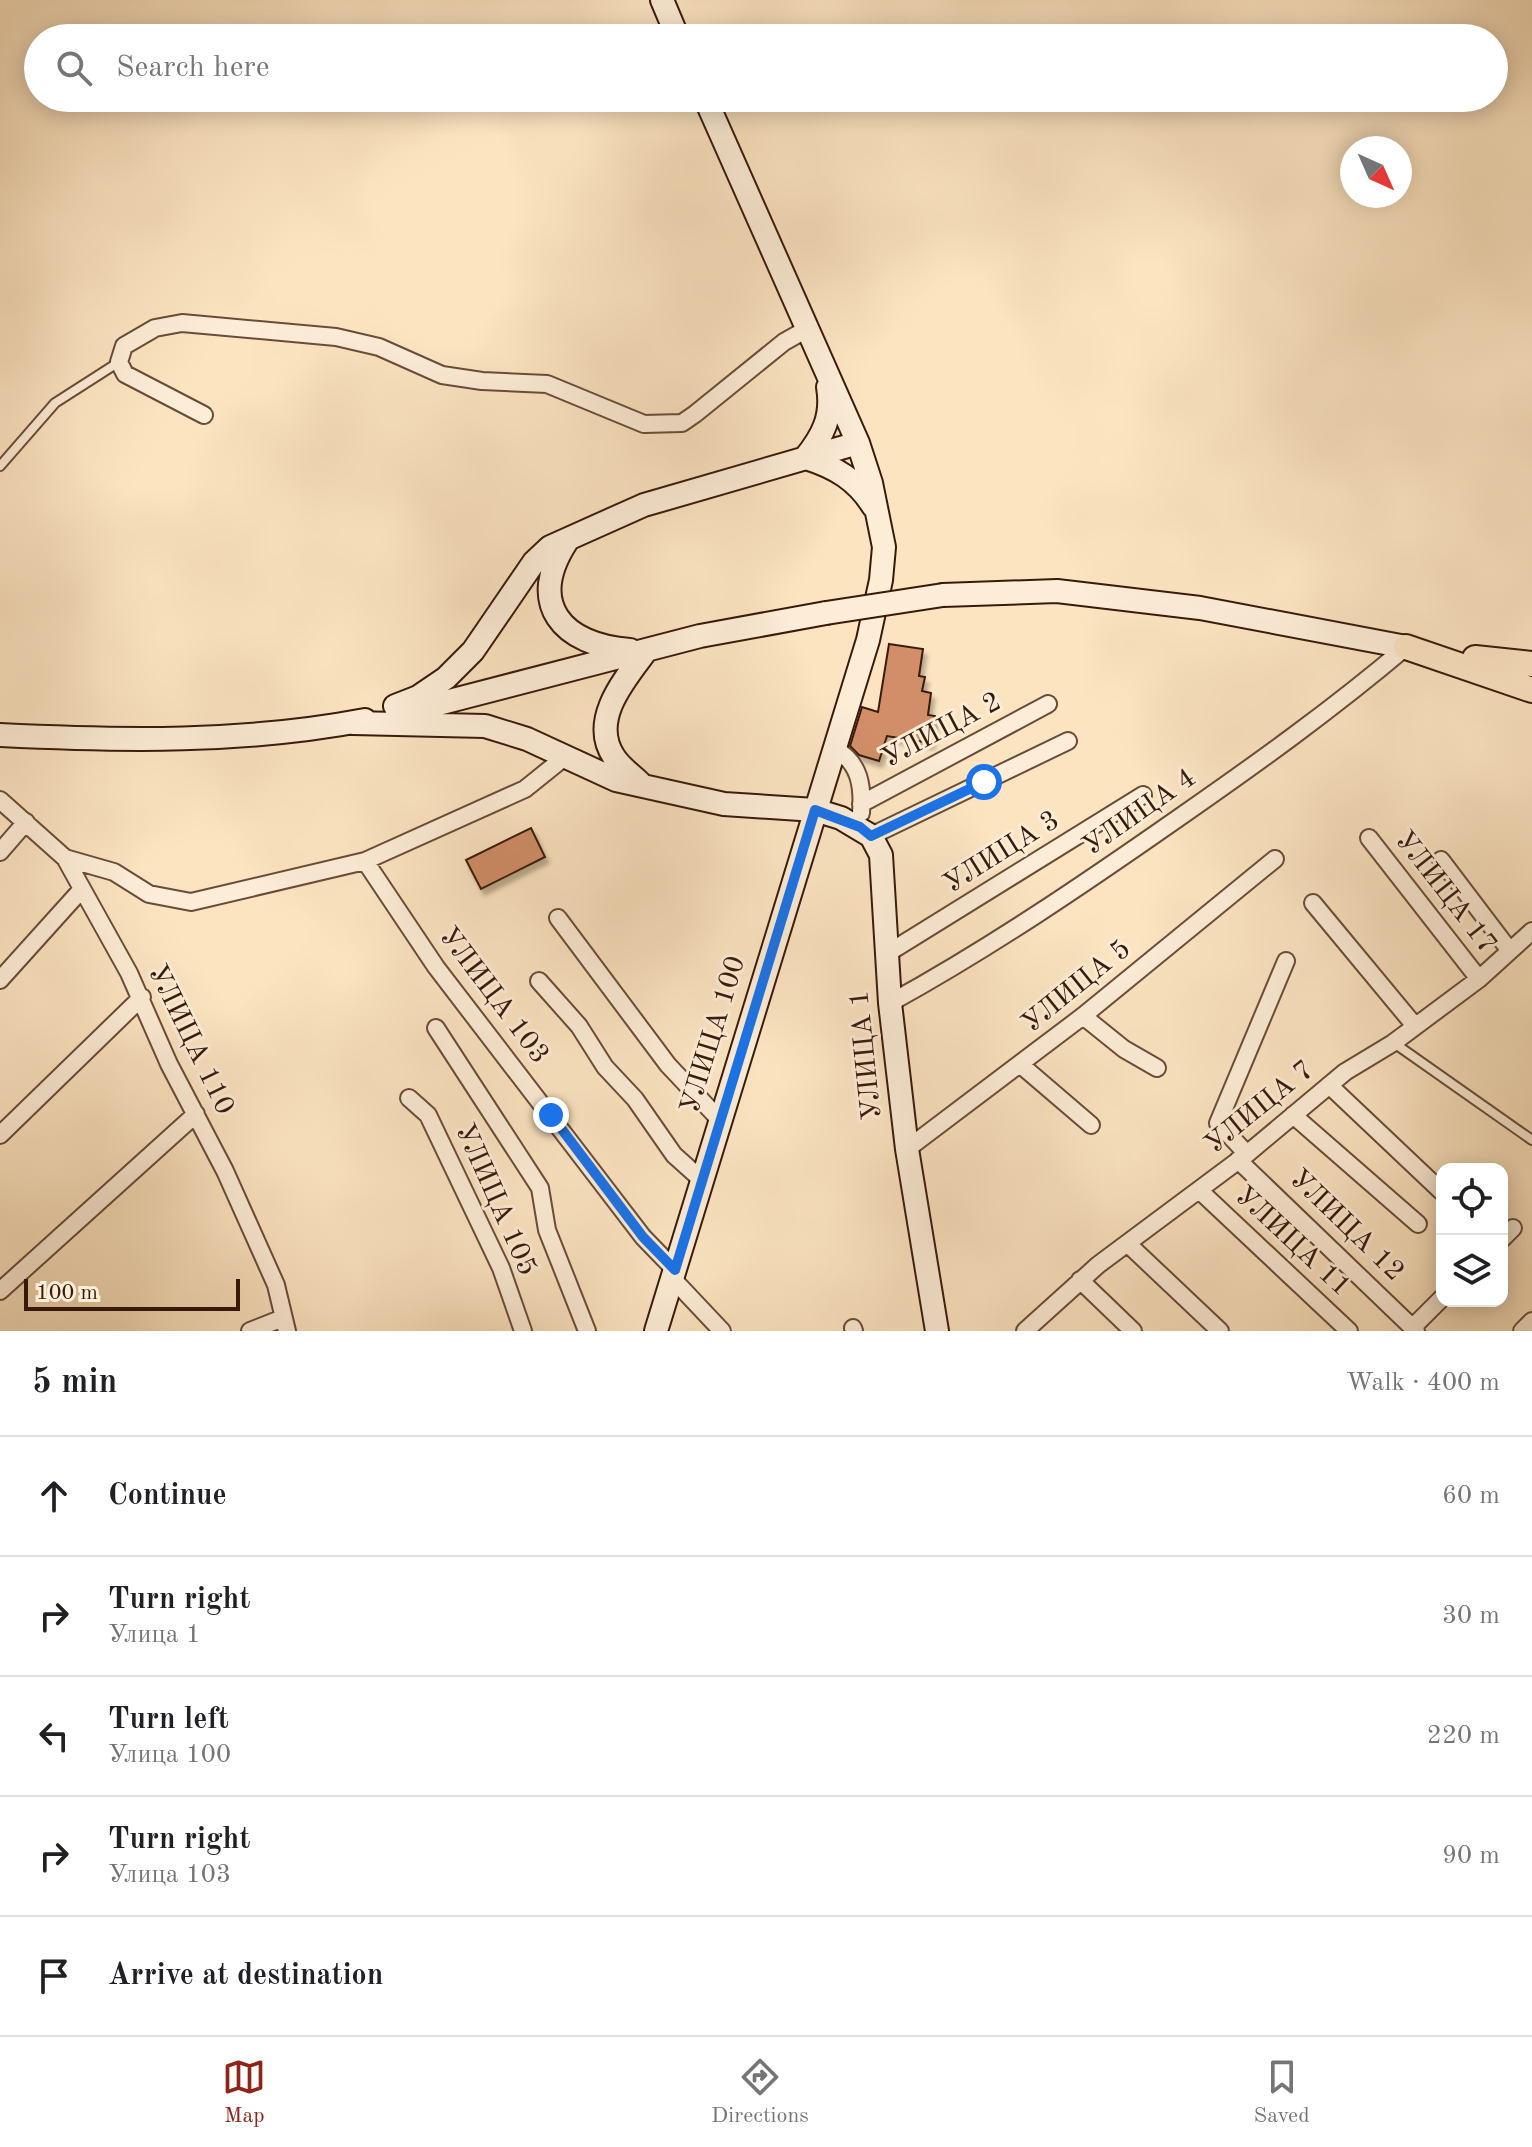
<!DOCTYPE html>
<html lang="en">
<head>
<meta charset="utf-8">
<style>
  body { margin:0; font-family:"Old Standard TT",serif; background:#f6f6f6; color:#202124 }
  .controls { position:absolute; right:24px; bottom:24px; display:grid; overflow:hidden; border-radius:16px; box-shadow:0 4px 20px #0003 }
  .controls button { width:72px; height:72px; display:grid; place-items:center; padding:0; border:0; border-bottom:2px solid #e0e0e0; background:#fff; color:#202124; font:40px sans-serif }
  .compass { position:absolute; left:1340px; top:136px; width:72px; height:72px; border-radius:50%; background:#fff; box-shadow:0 4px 20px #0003; rotate:135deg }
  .scale { position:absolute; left:24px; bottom:20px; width:216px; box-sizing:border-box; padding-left:8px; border:4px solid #381a0b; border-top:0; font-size:22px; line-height:28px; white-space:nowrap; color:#381a0b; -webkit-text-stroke:6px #fdedd7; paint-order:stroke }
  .stop { position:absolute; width:24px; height:24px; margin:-18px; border:6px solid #1a73e8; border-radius:50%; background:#fff }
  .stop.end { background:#1a73e8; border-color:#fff; box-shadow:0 2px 8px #0008 }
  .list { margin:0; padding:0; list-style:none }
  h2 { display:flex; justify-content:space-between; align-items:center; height:104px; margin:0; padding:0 32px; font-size:34px }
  h2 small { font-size:26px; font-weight:400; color:#757577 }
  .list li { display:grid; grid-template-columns:52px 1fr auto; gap:24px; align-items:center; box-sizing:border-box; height:120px; padding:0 32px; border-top:2px solid #e0e0e0 }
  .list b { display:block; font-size:30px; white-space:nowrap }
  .list p { margin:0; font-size:26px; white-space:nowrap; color:#757577 }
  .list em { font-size:26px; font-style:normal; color:#757577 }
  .icon { flex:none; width:44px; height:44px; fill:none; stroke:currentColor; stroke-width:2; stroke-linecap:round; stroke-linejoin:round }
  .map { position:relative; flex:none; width:1532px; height:1331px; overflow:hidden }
  .search { position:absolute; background:#fff; box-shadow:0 4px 20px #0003; left:24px; right:24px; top:24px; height:88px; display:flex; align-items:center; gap:20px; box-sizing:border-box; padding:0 28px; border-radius:44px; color:#757577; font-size:30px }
  .sheet { height:704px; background:#fff }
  nav { display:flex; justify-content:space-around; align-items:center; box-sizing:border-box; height:112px; border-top:2px solid #e0e0e0; background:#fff; font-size:22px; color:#757577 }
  nav a { display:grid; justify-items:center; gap:4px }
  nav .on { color:#8f2418 }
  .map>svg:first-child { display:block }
  .building { fill:#d18e67; stroke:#381a0b; stroke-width:2; filter:url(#shadow) }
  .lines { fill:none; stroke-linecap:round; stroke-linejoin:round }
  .lane-casing { stroke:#694c38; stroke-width:12 }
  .street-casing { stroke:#694c38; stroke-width:20 }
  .secondary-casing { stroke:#381a0b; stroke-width:26 }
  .primary-casing { stroke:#381a0b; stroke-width:28 }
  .lane { stroke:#fdedd7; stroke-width:8 }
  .street { stroke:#fdedd7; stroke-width:16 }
  .secondary { stroke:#fdedd7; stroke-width:22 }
  .primary { stroke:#fce4c1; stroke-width:24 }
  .secondary-bridge-casing { stroke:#381a0b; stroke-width:26; stroke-linecap:butt }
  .secondary-bridge { stroke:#fdedd7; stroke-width:22 }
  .route { stroke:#1a73e8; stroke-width:10 }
  .labels { text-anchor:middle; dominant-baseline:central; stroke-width:6; stroke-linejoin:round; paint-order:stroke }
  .street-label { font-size:28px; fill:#381a0b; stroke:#fdedd7 }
</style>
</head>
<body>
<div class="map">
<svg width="1532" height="1331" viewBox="0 0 1532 1331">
  <defs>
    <filter id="shadow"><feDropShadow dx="3.5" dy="6" stdDeviation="2" flood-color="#0004"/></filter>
  </defs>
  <rect width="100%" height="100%" fill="#fce4c1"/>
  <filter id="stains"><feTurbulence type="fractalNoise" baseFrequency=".0025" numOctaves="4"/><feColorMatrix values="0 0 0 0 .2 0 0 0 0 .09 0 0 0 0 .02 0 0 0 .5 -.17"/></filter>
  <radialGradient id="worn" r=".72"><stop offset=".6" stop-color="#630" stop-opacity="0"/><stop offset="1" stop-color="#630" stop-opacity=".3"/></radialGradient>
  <path class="building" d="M889,644L923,649L919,676L925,677L922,691L931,693L928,715L935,716L931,743L887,736L879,761L859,755L850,746L862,707L878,712Z
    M531,828L545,857L481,889L466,860Z"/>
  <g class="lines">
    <defs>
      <path id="lane" d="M0,466L55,403L119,362
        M1394,1043L1532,1140"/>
      <path id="street" d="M204,415L125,374L119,362L124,346L155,328L182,323L336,337L379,347L442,375L482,381L547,384L644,424L682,423L695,414L784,342L807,329
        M835,749C860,763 863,786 861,813
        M0,800L65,858L129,973L169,1064L225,1171L255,1238L276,1285L287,1331
        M861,804L1048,704
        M871,836L1068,741
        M1369,838L1479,979
        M0,852L26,822
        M65,858L114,872L149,894L191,902L365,861L525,789L566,756
        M1441,860L1510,951
        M365,861L436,967L643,1237L675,1270
        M1313,903L1415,1026
        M558,918L668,1065L719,1119
        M888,953L1143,795
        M0,980L82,889
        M539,981L579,1026L605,1067L635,1099L674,1155L703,1181
        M890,1003C990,948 1084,884 1177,819C1256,764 1333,709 1406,647
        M1083,1016L1124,1049L1157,1068
        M436,1028L540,1188L547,1230L587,1331
        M1021,1065L1091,1125
        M1329,1085L1441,1191
        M409,1098L428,1115L501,1268L523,1331
        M1293,1115L1418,1224
        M0,1135L142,997
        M907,1149L1083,1016L1275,859
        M1247,1154L1218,1123L1286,961
        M1238,1160L1416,1331
        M1199,1190L1349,1331
        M1502,1239L1513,1228
        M1128,1244L1220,1331
        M672,1278L722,1331
        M1080,1280L1133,1331
        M0,1291L196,1114
        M853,1328L854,1331
        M1412,1328L1442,1298
        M250,1331L283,1318
        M1025,1331L1098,1265L1247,1154L1345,1072L1393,1043L1479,979L1532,931
        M1522,1331L1532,1321"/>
      <path id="secondary" d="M662,0L678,38
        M805,458C823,436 833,416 828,387
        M806,458C835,467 857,480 873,506
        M567,541C526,604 562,645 630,650
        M943,595L1057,591L1200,608L1406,647
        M395,706L418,697L446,678L473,651L534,562L550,547L644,505L858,443
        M407,712L700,636L826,613
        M353,723L485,726L527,739L616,780L724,804L815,810L841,818L871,836L881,855L890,1003L907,1149L937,1331
        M0,735C123,741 244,743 365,720
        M640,783C632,775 620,767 614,757C589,720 625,679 646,651
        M656,1331L868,640L881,580L884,547L871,483L858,443L705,98"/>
      <path id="primary" d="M1406,647L1532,690
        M1475,658L1532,664"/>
    </defs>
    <use href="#lane" class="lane-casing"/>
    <use href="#street" class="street-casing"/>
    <use href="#secondary" class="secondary-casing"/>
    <use href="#primary" class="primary-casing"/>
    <use href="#lane" class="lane"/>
    <use href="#street" class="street"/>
    <use href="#secondary" class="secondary"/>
    <use href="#primary" class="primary"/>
    <defs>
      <path id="secondary-bridge" d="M826,613L943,595"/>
    </defs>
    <use href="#secondary-bridge" class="secondary-bridge-casing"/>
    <use href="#secondary-bridge" class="secondary-bridge"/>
  </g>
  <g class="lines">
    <path class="route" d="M551,1115L643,1237L675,1270L815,810L860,827L871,836L984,782"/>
  </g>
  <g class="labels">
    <g class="street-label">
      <text transform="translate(942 731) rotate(-28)">УЛИЦА 2</text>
      <text transform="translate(1140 813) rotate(-35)">УЛИЦА 4</text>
      <text transform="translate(1002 853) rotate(-32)">УЛИЦА 3</text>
      <text transform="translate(1445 893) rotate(52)">УЛИЦА 17</text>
      <text transform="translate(1077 987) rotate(-39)">УЛИЦА 5</text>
      <text transform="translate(493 996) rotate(53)">УЛИЦА 103</text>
      <text transform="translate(714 1035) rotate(-73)">УЛИЦА 100</text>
      <text transform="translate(190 1040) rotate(64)">УЛИЦА 110</text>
      <text transform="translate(867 1055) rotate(-96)">УЛИЦА 1</text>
      <text transform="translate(1260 1108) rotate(-39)">УЛИЦА 7</text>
      <text transform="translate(495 1200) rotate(66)">УЛИЦА 105</text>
      <text transform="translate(1346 1226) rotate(44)">УЛИЦА 12</text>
      <text transform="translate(1292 1242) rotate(43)">УЛИЦА 11</text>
    </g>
  </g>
  <rect width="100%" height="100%" filter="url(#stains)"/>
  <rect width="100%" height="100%" fill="url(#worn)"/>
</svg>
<div class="controls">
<button><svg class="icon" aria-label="locate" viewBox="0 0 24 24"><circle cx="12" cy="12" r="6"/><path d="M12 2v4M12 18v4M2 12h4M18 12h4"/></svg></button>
<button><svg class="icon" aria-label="layers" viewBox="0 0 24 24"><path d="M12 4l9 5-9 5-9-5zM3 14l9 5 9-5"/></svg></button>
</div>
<svg class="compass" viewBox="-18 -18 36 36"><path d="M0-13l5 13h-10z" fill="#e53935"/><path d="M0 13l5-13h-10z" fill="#757577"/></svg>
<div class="scale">100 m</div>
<div class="stop" style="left:984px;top:782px"></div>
<div class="stop end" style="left:551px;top:1115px"></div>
<div class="search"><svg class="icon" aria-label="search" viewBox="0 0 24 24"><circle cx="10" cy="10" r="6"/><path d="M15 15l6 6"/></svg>Search here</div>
</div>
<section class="sheet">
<h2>5 min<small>Walk · 400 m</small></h2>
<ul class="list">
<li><svg class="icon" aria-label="ahead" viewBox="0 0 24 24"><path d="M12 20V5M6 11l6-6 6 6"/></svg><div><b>Continue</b></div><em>60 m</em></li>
<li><svg class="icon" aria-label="right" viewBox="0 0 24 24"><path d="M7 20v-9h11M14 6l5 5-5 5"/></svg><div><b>Turn right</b><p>Улица 1</p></div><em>30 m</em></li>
<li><svg class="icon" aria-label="left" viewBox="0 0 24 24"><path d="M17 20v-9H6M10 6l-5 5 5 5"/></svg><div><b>Turn left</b><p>Улица 100</p></div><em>220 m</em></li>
<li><svg class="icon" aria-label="right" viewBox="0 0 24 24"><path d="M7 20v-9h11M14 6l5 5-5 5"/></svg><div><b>Turn right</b><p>Улица 103</p></div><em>90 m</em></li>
<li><svg class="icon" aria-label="arrive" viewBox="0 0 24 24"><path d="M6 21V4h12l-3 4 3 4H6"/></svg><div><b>Arrive at destination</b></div></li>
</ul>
</section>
<nav>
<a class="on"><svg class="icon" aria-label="map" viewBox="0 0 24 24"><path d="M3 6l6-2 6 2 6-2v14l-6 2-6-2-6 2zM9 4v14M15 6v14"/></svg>Map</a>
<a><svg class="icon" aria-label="directions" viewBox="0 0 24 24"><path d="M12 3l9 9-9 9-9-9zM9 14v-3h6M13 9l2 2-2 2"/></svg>Directions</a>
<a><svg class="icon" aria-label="saved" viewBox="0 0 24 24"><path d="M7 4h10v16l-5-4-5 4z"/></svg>Saved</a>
</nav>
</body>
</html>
